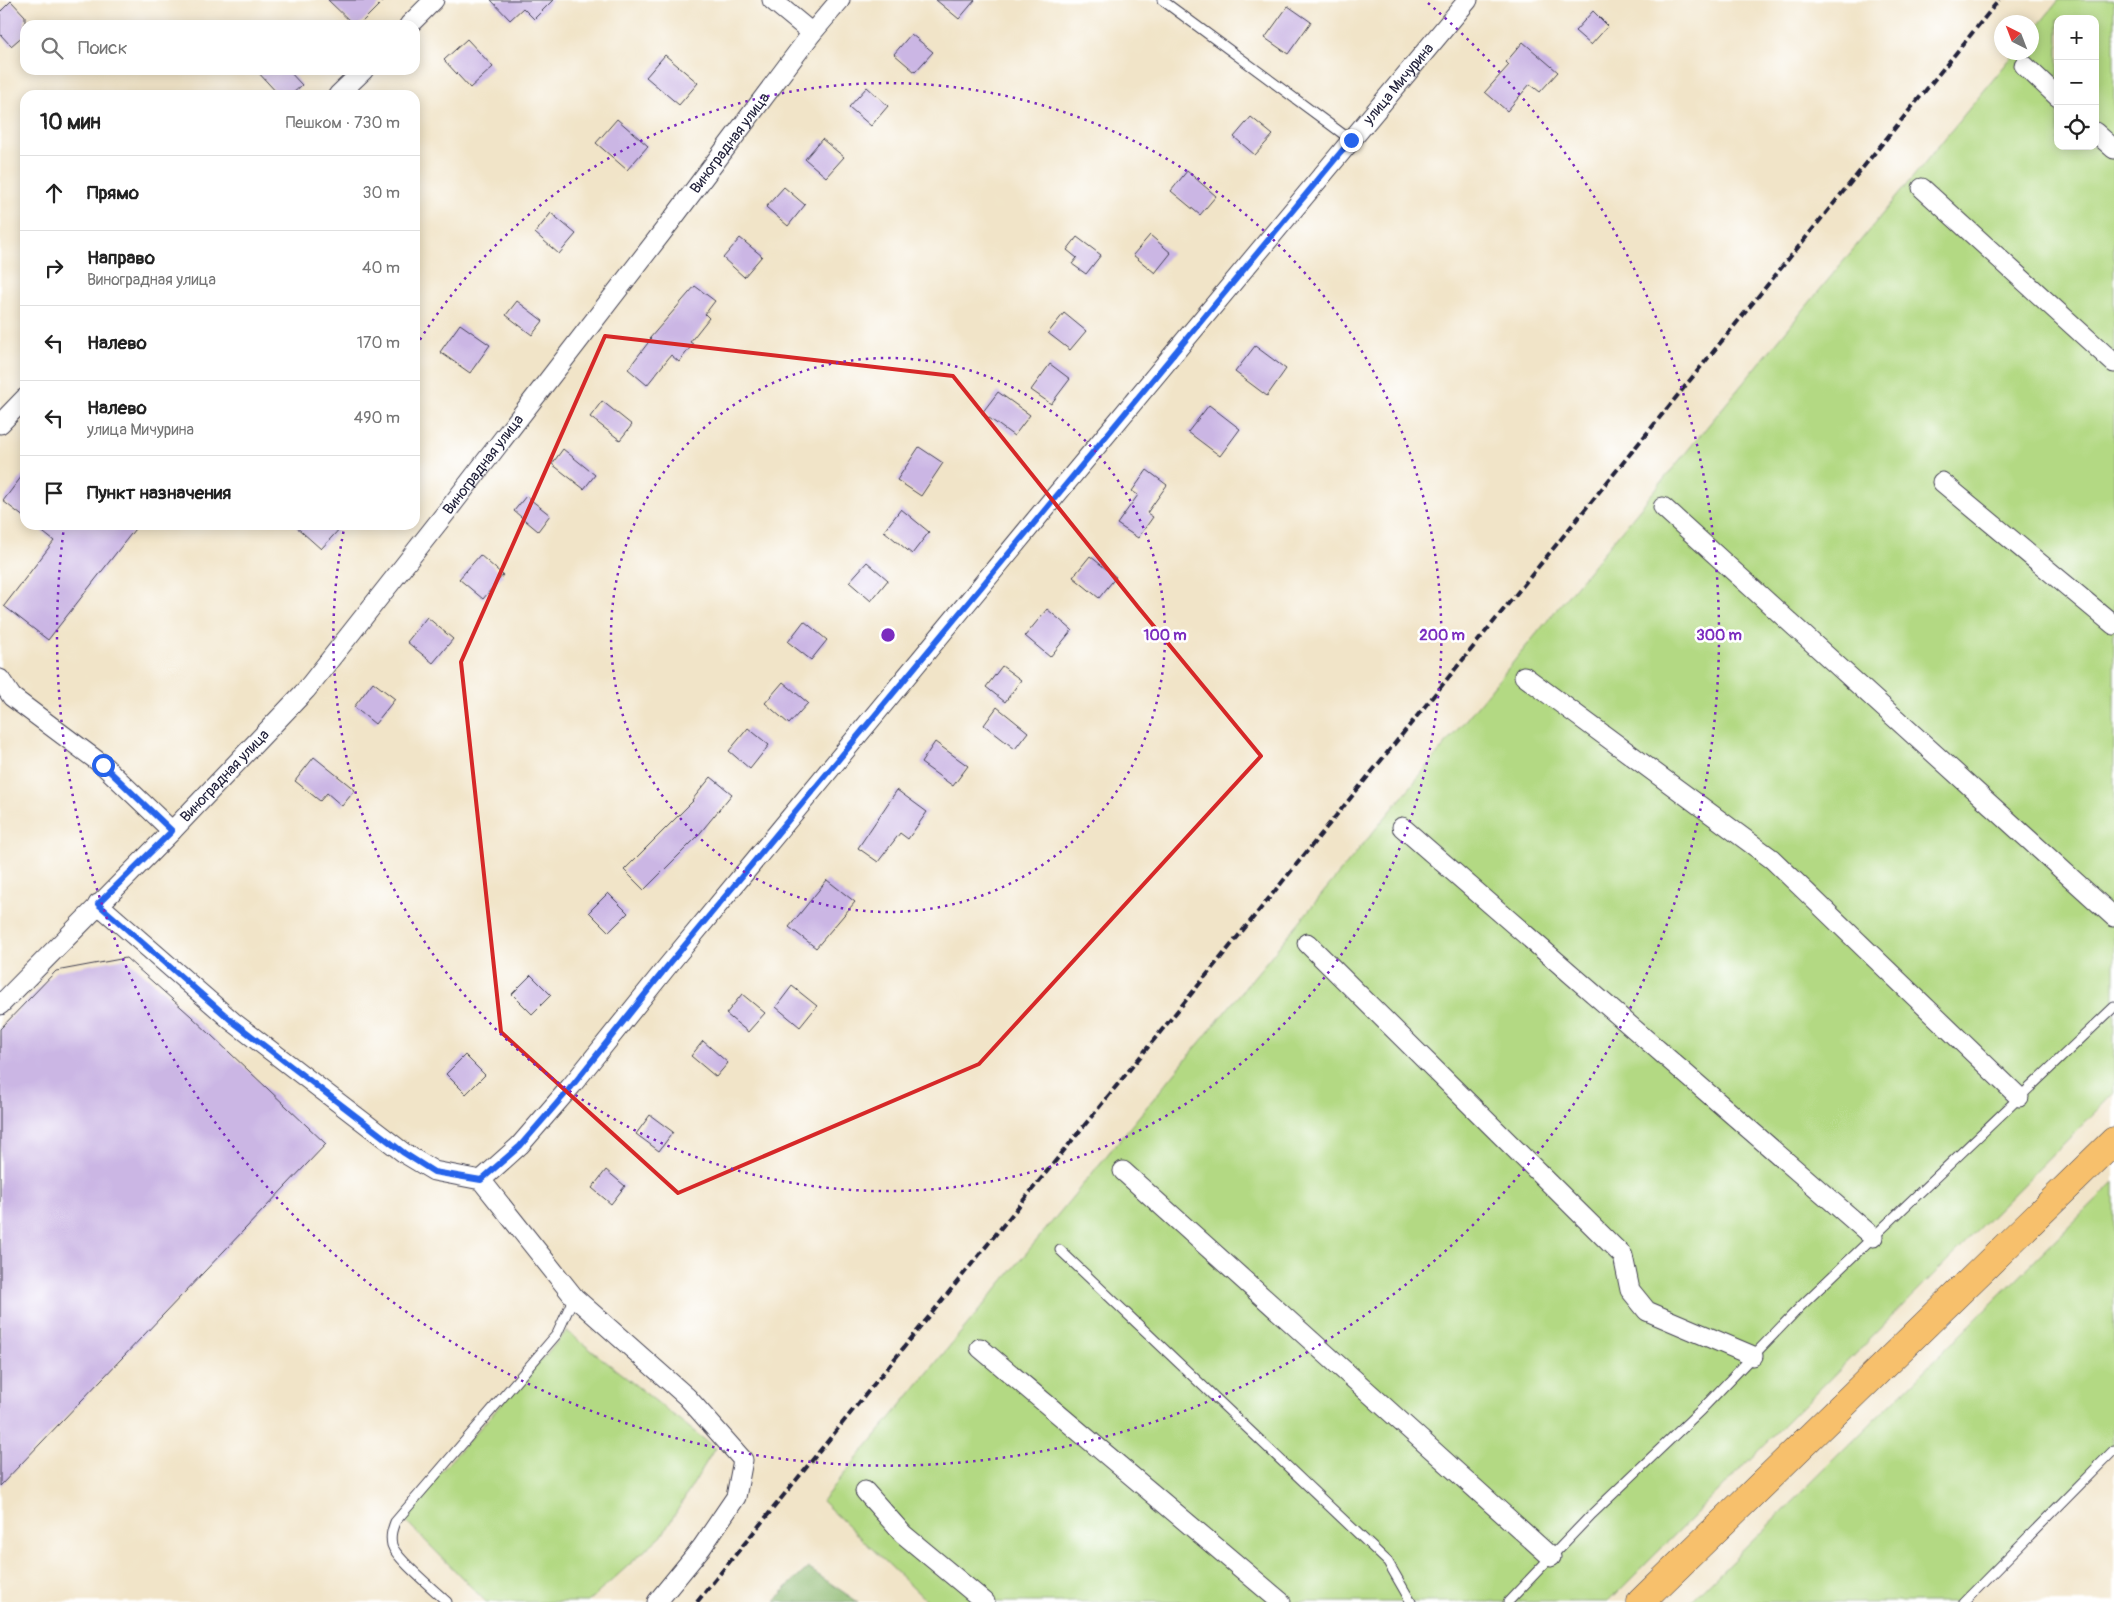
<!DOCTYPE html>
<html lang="ru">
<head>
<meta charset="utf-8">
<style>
  body { margin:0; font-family:Pangolin,sans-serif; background:#f6f6f6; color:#222 }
  .controls { position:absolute; right:15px; top:15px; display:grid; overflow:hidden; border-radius:10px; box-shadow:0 2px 12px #0003 }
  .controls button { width:45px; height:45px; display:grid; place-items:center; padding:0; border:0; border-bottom:1px solid #e0e0e0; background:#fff; color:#222; font:25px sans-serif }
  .compass { position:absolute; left:1994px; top:15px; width:45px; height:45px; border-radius:50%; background:#fff; box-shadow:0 2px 12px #0003; rotate:318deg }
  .stop { position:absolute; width:15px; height:15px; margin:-11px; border:4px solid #2563eb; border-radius:50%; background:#fff }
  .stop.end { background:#2563eb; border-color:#fff; box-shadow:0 1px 5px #0008 }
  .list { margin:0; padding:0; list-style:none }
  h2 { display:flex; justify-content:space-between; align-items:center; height:65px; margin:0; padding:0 20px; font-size:21px }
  h2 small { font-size:16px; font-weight:400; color:#767676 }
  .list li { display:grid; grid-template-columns:32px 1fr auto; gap:15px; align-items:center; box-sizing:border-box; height:75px; padding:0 20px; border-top:1px solid #e0e0e0 }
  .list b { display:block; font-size:19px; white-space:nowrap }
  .list p { margin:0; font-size:16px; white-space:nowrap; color:#767676 }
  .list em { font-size:16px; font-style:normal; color:#767676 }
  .icon { flex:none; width:28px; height:28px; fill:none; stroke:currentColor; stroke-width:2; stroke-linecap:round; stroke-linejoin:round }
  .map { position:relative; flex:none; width:2114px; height:1602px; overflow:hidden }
  .search { position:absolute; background:#fff; box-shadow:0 2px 12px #0003; left:20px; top:20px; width:400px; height:55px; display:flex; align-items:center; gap:12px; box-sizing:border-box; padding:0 18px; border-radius:15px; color:#767676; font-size:19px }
  .panel { position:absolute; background:#fff; box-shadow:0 2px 12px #0003; left:20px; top:90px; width:400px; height:440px; border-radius:15px }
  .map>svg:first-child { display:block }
  .green { fill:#b3d983; stroke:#6a7e5f; fill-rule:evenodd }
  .forest { fill:#8eb971; stroke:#586e56 }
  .building { fill:#cbb6e4 }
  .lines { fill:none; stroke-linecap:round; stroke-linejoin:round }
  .lane-casing { stroke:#413f50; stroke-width:11 }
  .street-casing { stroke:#413f50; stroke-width:21 }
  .primary-casing { stroke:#413f50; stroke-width:29 }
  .lane { stroke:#fff; stroke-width:9 }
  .street { stroke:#fff; stroke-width:19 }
  .primary { stroke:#f7c06c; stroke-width:28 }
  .rail { stroke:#22223b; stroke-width:4; stroke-dasharray:8 4; stroke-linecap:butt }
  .route { stroke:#2563eb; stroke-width:6 }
  .marked { fill:none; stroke:#d62828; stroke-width:4; stroke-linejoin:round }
  .ring { fill:none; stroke:#7b2cbf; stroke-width:2.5; stroke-dasharray:2.5 5 }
  .labels { text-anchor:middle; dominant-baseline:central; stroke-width:5; stroke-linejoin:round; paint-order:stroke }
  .street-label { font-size:15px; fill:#22223b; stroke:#fff }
  .centre { fill:#7b2cbf; stroke:#fff; stroke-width:2.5 }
  .ring-label { font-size:15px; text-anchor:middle; font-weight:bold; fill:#7b2cbf; stroke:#fff; stroke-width:5; stroke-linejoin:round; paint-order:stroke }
</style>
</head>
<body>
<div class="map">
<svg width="2114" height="1602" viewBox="0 0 2114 1602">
  <rect width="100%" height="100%" fill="#fff"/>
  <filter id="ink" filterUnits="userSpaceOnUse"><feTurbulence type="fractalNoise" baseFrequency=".02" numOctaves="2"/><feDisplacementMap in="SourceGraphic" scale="10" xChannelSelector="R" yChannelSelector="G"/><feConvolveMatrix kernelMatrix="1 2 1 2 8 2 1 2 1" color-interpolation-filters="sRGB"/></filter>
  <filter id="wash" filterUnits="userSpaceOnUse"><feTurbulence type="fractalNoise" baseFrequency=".0096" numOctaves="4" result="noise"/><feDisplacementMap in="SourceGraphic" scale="20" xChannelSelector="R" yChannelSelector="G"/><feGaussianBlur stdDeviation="1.12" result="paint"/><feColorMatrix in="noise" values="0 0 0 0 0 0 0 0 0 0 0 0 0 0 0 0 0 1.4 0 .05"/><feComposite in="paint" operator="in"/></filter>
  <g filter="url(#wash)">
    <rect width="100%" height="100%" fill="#f1e4c8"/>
    <path class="green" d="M2059,0H2114V1093L1608,1602H928L822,1501L2015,53L2032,52V33ZM2058,19H2095V146H2058Z
      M2114,1182V1448L1963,1602H1691Z
      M567,1331L715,1448L663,1534L588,1602H486L401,1516Z"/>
    <path class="forest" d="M808,1568L858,1602H775L786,1588Z"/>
    <g id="blocks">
      <path class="building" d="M328,0H384L359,25H354Z
        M491,0H553L534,19L523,8L510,20Z
        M936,0H975L959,19Z
        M11,1L25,16V34L11,46L0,34V12Z
        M1288,6L1311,22L1288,54L1265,38Z
        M1593,11L1608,26L1591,45L1575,31Z
        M911,34L933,52L915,72L894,54Z
        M467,39L493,67L470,88L444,60Z
        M1523,42L1558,72L1540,92L1530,84L1507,111L1485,92L1509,65L1506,62Z
        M665,55L698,83L679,105L646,77Z
        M256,70H288L302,85L291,95H279Z
        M867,87L888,106L871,126L849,107Z
        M1251,117L1273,135L1255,155L1234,137Z
        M617,119L648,146L627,170L596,143Z
        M822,139L844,157L826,177L805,159Z
        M1187,171L1216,196L1200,215L1171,191Z
        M784,187L805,205L788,226L766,207Z
        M551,213L576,234L559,254L535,233Z
        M1150,235L1171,253L1155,273L1133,255Z
        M1077,237L1101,255L1086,274L1072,264L1077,258L1067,250Z
        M740,238L762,256L744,277L723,258Z
        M695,286L715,301L705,314L709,318L690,342L693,344L679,362L671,355L647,385L628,369L651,339L650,338Z
        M517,301L543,321L532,335L506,315Z
        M1064,313L1086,331L1070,350L1048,333Z
        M460,324L490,345L470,373L440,352Z
        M1255,346L1286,369L1267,396L1235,372Z
        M1050,364L1070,379L1051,404L1031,390Z
        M998,392L1030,415L1014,436L982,413Z
        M602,401L632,425L620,440L590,417Z
        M1209,405L1240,429L1220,456L1188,432Z
        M919,447L943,463L921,496L897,480Z
        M563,449L595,475L584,489L552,464Z
        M1147,470L1167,485L1147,513L1153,517L1138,538L1117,524L1138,495L1132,491Z
        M25,472V518L3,501Z
        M526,496L550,515L538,531L514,511Z
        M901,509L929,532L912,554L884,531Z
        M34,525H138L48,640L4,606L54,541Z
        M294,525H343L321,549Z
        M480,555L503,575L483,599L459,579Z
        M1090,556L1116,577L1099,598L1073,577Z
        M867,562L888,580L871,601L849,582Z
        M1047,609L1072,630L1050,657L1025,636Z
        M427,617L453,639L433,663L407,642Z
        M804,621L827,640L811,660L788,642Z
        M1002,666L1021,680L1005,702L986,687Z
        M373,682L395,699L375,724L354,707Z
        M783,682L808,703L789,724L765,703Z
        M997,707L1028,732L1015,749L984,725Z
        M748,728L769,745L750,769L729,751Z
        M935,742L968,766L953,786L921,763Z
        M314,757L355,790L342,806L327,793L320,801L295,781Z
        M711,777L732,794L696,838L644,890L624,870L693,801L692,800Z
        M897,790L927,812L908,839L900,833L878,862L858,848Z
        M827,880L855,902L816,948L789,927Z
        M608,893L628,913L609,932L589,912Z
        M126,958L191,1016L326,1144L0,1486V1029L56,971Z
        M531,975L551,995L532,1014L512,994Z
        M792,986L817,1006L800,1027L776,1007Z
        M742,994L765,1013L748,1032L726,1014Z
        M703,1041L728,1063L716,1077L691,1056Z
        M465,1055L485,1075L466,1094L446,1074Z
        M650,1115L673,1132L659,1151L636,1134Z
        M606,1170L625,1186L611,1204L592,1188Z"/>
    </g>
  </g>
  <g filter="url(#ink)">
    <use href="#blocks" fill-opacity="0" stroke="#413f50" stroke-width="1"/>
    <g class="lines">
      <defs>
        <path id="lane" d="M1162,0L1351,140
          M1060,1250L1388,1562L1411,1602
          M447,1602C435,1590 396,1559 392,1545C390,1536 392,1530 395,1522L557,1334L574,1297
          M1508,1602L1592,1514L1701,1410L1801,1306L2114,1007
          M1964,1602L2114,1450"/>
        <g id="street">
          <path d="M772,0L812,33"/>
          <path d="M409,25L434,0"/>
          <path d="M2024,65L2058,97"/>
          <path d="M338,95L364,70"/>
          <path d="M2095,132L2114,149"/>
          <path d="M1922,188L2114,363"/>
          <path d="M0,424L25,398"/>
          <path d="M1942,482L2114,625"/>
          <path d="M1663,507L2114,917"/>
          <path d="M1524,676L1772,859L2019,1097"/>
          <path d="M0,679L12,697L103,765L172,831"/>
          <path d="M1402,827L1873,1237"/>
          <path d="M98,904L232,1021L404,1153L434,1171L481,1180L574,1297L687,1397L743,1460L736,1497L702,1547L657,1602"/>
          <path d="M1307,943L1623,1256L1630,1290L1647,1311L1753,1356"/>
          <path id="s1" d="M0,1005L172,831L306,690L448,510L671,221L812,33L840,0"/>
          <path d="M1123,1171L1551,1557"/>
          <path id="s2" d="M481,1180L520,1145L572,1085L666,968L1042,512L1468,0"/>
          <path d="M980,1348L1281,1602"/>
          <path d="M865,1491L903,1534L985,1602"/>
        </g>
        <path id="primary" d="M1641,1602L2114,1141"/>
      </defs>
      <use href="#lane" class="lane-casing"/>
      <use href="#street" class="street-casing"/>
      <use href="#primary" class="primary-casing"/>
      <use href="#lane" class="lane"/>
      <use href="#street" class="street"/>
      <use href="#primary" class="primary"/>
      <path class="rail" d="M697,1602L1999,0"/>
    </g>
  </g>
  <g class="lines" filter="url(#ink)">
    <path class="route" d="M103,765L172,831L98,904L232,1021L404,1153L434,1172L481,1180L520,1146L572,1086L666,968L1351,140"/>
  </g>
  <path class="marked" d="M605,336L953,376L1138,607L1261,756L979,1064L678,1193L501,1032L461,662Z"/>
  <g class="ring">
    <circle cx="888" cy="635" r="277"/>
    <path d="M416 346A554 554 0 1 1 344 529"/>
    <path d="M1428 3A831 831 0 1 1 64 527"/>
  </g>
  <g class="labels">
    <g class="street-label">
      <text stroke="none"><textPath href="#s2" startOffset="1430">улица Мичурина</textPath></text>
      <text stroke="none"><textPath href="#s1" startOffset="1131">Виноградная улица</textPath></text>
      <text stroke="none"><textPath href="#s1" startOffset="726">Виноградная улица</textPath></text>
      <text stroke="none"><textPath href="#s1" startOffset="321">Виноградная улица</textPath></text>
    </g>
  </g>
  <circle cx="888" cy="635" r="8" class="centre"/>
  <g class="ring-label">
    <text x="1165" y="640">100 m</text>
    <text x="1442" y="640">200 m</text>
    <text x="1719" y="640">300 m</text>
  </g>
</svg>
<div class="controls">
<button>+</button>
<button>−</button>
<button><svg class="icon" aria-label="locate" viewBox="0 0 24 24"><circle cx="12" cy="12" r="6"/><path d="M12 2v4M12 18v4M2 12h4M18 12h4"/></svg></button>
</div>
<svg class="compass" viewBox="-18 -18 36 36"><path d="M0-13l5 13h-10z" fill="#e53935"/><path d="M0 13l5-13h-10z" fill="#767676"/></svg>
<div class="stop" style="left:103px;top:765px"></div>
<div class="stop end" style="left:1351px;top:140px"></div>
<div class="search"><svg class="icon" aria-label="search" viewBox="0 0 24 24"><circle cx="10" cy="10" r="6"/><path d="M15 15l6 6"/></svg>Поиск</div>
<section class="panel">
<h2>10 мин<small>Пешком · 730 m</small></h2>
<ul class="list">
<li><svg class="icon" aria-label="ahead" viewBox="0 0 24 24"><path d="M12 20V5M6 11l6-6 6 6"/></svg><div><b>Прямо</b></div><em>30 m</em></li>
<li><svg class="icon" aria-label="right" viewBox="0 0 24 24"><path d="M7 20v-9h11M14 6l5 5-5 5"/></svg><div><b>Направо</b><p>Виноградная улица</p></div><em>40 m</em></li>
<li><svg class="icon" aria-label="left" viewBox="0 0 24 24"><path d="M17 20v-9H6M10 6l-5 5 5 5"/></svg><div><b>Налево</b></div><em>170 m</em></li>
<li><svg class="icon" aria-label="left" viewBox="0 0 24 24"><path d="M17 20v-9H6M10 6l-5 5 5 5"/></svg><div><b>Налево</b><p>улица Мичурина</p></div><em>490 m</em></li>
<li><svg class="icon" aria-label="arrive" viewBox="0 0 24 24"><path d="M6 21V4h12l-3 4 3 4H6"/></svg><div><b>Пункт назначения</b></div></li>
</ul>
</section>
</div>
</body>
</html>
